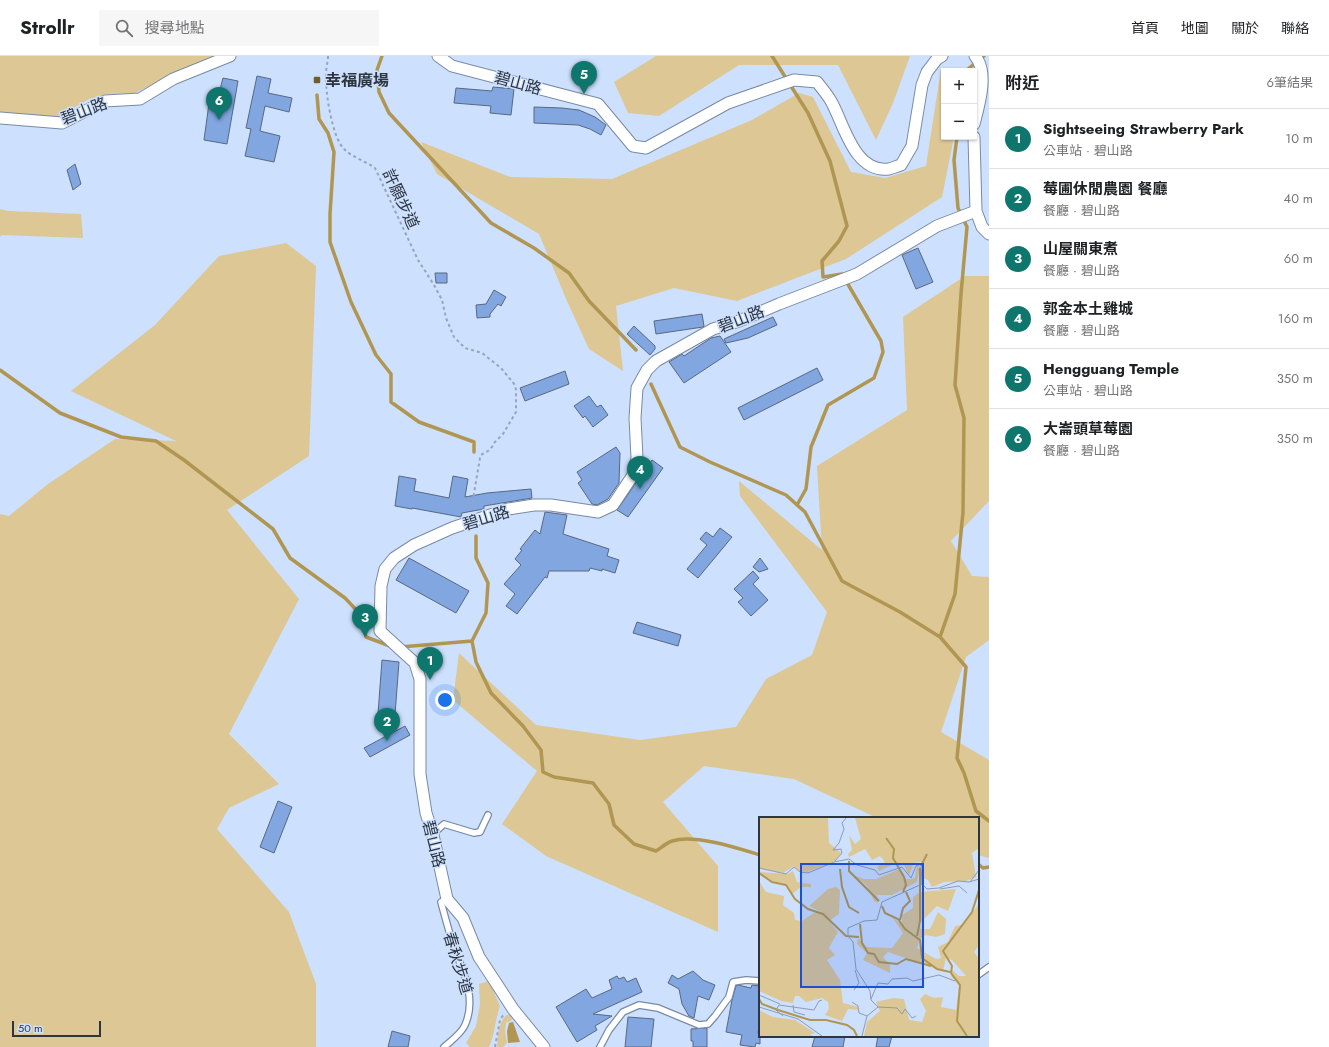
<!DOCTYPE html>
<html lang="zh-TW">
<head>
<meta charset="utf-8">
<style>
  body { margin:0; font-family:Jost,"Noto Sans TC",sans-serif; background:#f6f6f6; color:#202124 }
  .controls { position:absolute; right:12px; top:12px; display:grid; overflow:hidden; border-radius:0px; box-shadow:0 1px 3px #0004 }
  .controls button { width:36px; height:36px; display:grid; place-items:center; padding:0; border:0; border-bottom:1px solid #e0e0e0; background:#fff; color:#202124; font:20px sans-serif }
  .scale { position:absolute; left:12px; bottom:10px; width:89px; box-sizing:border-box; padding-left:4px; border:2px solid #2d3540; border-top:0; font-size:11px; line-height:14px; white-space:nowrap; color:#2d3540; -webkit-text-stroke:3px #cde0fd; paint-order:stroke }
  .you { position:absolute; left:445px; top:644px; width:14px; height:14px; margin:-10px; border:3px solid #fff; border-radius:50%; background:#1a73e8; box-shadow:0 0 0 6px #1a73e833 }
  .badge { display:grid; place-items:center; width:26px; height:26px; border-radius:50%; background:#0f766e; color:#fff; font-size:13px; font-weight:700 }
  .pin { position:absolute; translate:-50% -33px; filter:drop-shadow(0 1px 2px #0008) }
  .pin::after { content:''; position:absolute; top:21px; width:14px; height:12px; background:inherit; clip-path:polygon(0 0,100% 0,50% 100%) }
  .list { margin:0; padding:0; list-style:none }
  h2 { display:flex; justify-content:space-between; align-items:center; height:52px; margin:0; padding:0 16px; font-size:17px }
  h2 small { font-size:13px; font-weight:400; color:#757577 }
  .list li { display:grid; grid-template-columns:26px 1fr auto; gap:12px; align-items:center; box-sizing:border-box; height:60px; padding:0 16px; border-top:1px solid #e0e0e0 }
  .list b { display:block; font-size:15px; white-space:nowrap }
  .list p { margin:0; font-size:13px; white-space:nowrap; color:#757577 }
  .list em { font-size:13px; font-style:normal; color:#757577 }
  .icon { flex:none; width:22px; height:22px; fill:none; stroke:currentColor; stroke-width:2; stroke-linecap:round; stroke-linejoin:round }
  .map { position:relative; flex:none; width:989px; height:991px; overflow:hidden }
  header { display:flex; align-items:center; gap:24px; box-sizing:border-box; height:56px; padding:0 20px; background:#fff; border-bottom:1px solid #e0e0e0 }
  header strong { font-size:19px }
  nav { display:flex; gap:22px; margin-inline-start:auto; font-size:14px }
  .search { width:280px; height:36px; background:#f6f6f6; display:flex; align-items:center; gap:10px; box-sizing:border-box; padding:0 14px; border-radius:0px; color:#757577; font-size:15px }
  main { display:flex }
  aside { flex:1; background:#fff }
  .map>svg:first-child { display:block }
  .green { fill:#dcc795 }
  .water { fill:#b19651 }
  .lines { fill:none; stroke-linecap:round; stroke-linejoin:round }
  .stream { stroke:#b19651; stroke-width:3.5 }
  .building { fill:#81a6e0; stroke:#586882 }
  .lane-casing { stroke:#798aa4; stroke-width:8 }
  .street-casing { stroke:#798aa4; stroke-width:13 }
  .path { stroke:#96a5bc; stroke-width:2; stroke-dasharray:3 3; stroke-linecap:butt }
  .lane { stroke:#fff; stroke-width:5.5 }
  .street { stroke:#fff; stroke-width:11 }
  .poi-dot { fill:#715d2c; stroke:#cde0fd; stroke-width:1.5 }
  .labels { text-anchor:middle; dominant-baseline:central; stroke-width:3; stroke-linejoin:round; paint-order:stroke }
  .poi-label { font-size:16px; font-weight:bold; fill:#2d3540; stroke:#cde0fd; text-anchor:start }
  .street-label { font-size:16px; fill:#2d3540; stroke:#cde0fd }
  .inset-river { fill:none; stroke:#b19651; stroke-width:2 }
  .inset-road { fill:none; stroke:#8d9cb1; stroke-width:1 }
  .view { fill:#1d4ed8; fill-opacity:0.15; stroke:#1d4ed8; stroke-width:2 }
  .inset-edge { fill:none; stroke:#2d3540; stroke-width:2 }
</style>
</head>
<body>
<header>
<strong>Strollr</strong>
<div class="search"><svg class="icon" aria-label="search" viewBox="0 0 24 24"><circle cx="10" cy="10" r="6"/><path d="M15 15l6 6"/></svg>搜尋地點</div>
<nav><a>首頁</a><a>地圖</a><a>關於</a><a>聯絡</a></nav>
</header>
<main>
<div class="map">
<svg width="989" height="991" viewBox="0 0 989 991">
  <rect width="100%" height="100%" fill="#cde0fd"/>
  <path class="green" d="M0,0H218L192,9L135,37L107,38L89,43L65,57L54,62L0,56Z
    M656,0H910L893,47L876,84L838,9H739L659,60L628,57L614,26Z
    M941,13L956,15H944V81H954L942,141L846,203L737,245L674,232L616,250L623,315L589,293L567,245L539,178L437,118L421,86L510,121L612,123L752,64L799,37L813,41L851,116L885,122L926,110Z
    M0,153L8,155L81,158L83,182L2,179L0,181Z
    M286,187L316,210L309,400L227,454L299,543L229,678L279,728L229,752L217,773L289,856L316,928V991H0V458L9,460L48,428L115,383L176,385L71,335L155,269L219,200Z
    M965,220H989V445L951,485L972,520L989,521V584L966,601L941,676L989,704V802L978,799V762H877L794,723L704,710L663,746L718,810V876L546,800L502,768L537,715L453,644L459,597L536,669L640,684L736,671L766,623L812,599L827,556L740,440L739,425L822,494L817,410L907,354L903,261Z
    M489,925L500,950C495,964 495,978 489,991H470L466,987L476,970L480,948L479,928Z
    M507,959H511L512,964L506,967L505,975L507,987L503,991H497C498,981 498,965 507,959Z"/>
  <path class="water" d="M513,966L520,986L508,987L507,975L509,967Z"/>
  <g class="lines">
    <path class="stream" d="M382,0L377,14L379,36L389,57L491,167L534,192L569,217L589,245L636,294
      M772,0L808,57L830,105L847,170L839,185L822,205L823,221L842,218L881,285L883,296L874,322L828,349L811,391L806,433L797,449
      M967,15L968,13L984,0
      M317,39L319,63L328,77L334,96L330,158V186L351,246L376,299L391,318V346L419,366L474,386V396
      M0,314L60,357L121,381L156,385L184,404L273,473L290,502L345,542L362,560L366,581L390,590
      M651,328L680,391L710,406L786,439L805,456L842,525L900,556L940,581L966,611L957,702L964,717L976,755L989,765
      M476,480V502L488,527L486,557L472,585L476,606L491,637L523,670L541,694L543,716L554,721L593,727L609,748L614,769L634,788L656,795C661,792 666,787 672,785C695,778 737,792 760,799
      M940,581L955,538L963,456L964,362L955,329L961,238L967,171L958,152L954,104L957,81
      M400,591L472,585
      M978,808L983,812L989,811"/>
  </g>
  <path class="building" d="M257,20L271,23L268,37L292,42L289,56L265,50L260,75L280,80L274,106L245,100L251,73L246,72Z
    M223,22L238,25L227,88L204,84L210,40L218,41Z
    M493,31L514,33L511,59L490,57L491,50L454,47L456,32L492,35Z
    M534,51L562,52L579,54L595,61L606,69L601,79L590,73L578,69L534,67Z
    M75,108L81,128L73,134L67,114Z
    M918,192L933,226L916,233L902,199Z
    M435,217H447V227H436Z
    M494,234L506,241L501,250L498,248L490,258V261L477,262L476,249L486,248Z
    M702,258L704,270L703,271L656,278L654,265Z
    M773,261L777,269L748,282L726,287L724,283Z
    M634,270L655,290V293L650,299L627,278Z
    M720,280L731,296L684,327L669,306L682,298L684,300L711,282Z
    M817,312L823,324L744,364L738,352Z
    M565,315L569,328L525,345L520,332Z
    M589,340L597,351L601,349L608,359L593,371L585,360L583,362L574,350Z
    M616,391L620,397L619,427L608,443L597,449L592,448L578,427L582,424L577,416Z
    M652,404L663,412L628,461L617,454Z
    M399,420L416,423L414,435L449,442L453,420L468,423L465,441L487,437L531,433L532,442L484,450V453L462,457L461,461L412,452V453L395,450Z
    M545,456L567,459L563,478L609,493L607,500L619,504L615,517L602,513V515L590,512L589,515H549L547,522L545,521L517,558L506,550L515,538L504,528L521,509L515,503L522,494L520,493L535,474L540,478Z
    M720,472L732,481L698,522L687,513L707,489L700,483L706,476L713,481Z
    M409,502L469,535L456,557L396,524Z
    M760,502L768,513L759,516L753,511Z
    M753,515L759,522L753,528L768,544L751,560L738,546L743,542L734,533Z
    M637,566L681,579L678,590L633,577Z
    M382,604L399,606L394,672L377,671Z
    M405,670L410,679L370,701L364,692Z
    M278,745L292,751L274,797L260,791Z
    M693,915L703,924L715,929L709,944L698,940L694,962L689,960L682,948L679,933L668,927L672,919L678,923Z
    M617,920L619,923L624,921L627,926L636,922L642,936L593,958L612,960L595,970L597,974L577,986L556,951L586,933L592,942L612,933L609,924Z
    M738,929L751,932L752,929L760,930V966L758,977H760V988L756,987L755,991L740,989L742,979L726,976L732,944L736,930Z
    M628,961L654,963L651,991H625Z
    M707,972V991H693V985H691V973Z
    M392,975L410,980L408,991H388Z
    M815,980H845L843,991H812Z
    M878,980H892L889,991H876Z"/>
  <g class="lines">
    <defs>
      <path id="lane" d="M433,778L444,768L474,777L480,776L488,759
        M978,919L989,911
        M444,991C452,984 461,978 465,969C477,942 463,916 454,891C449,876 445,861 441,846L447,843
        M600,991L609,974L623,956L639,949L658,952L699,969L708,968L715,960L729,941L733,926L746,924L760,925"/>
      <path id="street" d="M438,0L452,10L598,48L633,90L646,92L728,47L794,24L817,26C823,34 830,41 834,51C845,73 856,117 889,113C893,112 897,110 901,109L912,90L922,29L927,16L937,3L942,0
        M0,62L62,67L105,45L140,43L173,23L230,0
        M974,68C979,49 989,16 975,0
        M974,81L976,155L982,171L989,178
        M544,991L513,953L500,933L479,901L463,862L447,843L433,779L426,757L420,718V623L415,607L380,575L381,530L385,513L394,502L414,489L452,472L508,453L534,449H551L598,456L613,449L633,419L637,402L635,362L637,332L647,314L656,305L713,273L739,265L779,248L857,218L937,170L976,155"/>
    </defs>
    <use href="#lane" class="lane-casing"/>
    <use href="#street" class="street-casing"/>
    <path class="path" d="M328,0C328,6 326,12 326,18C325,35 332,81 344,93C352,101 365,105 375,112L418,204L434,229L442,244L446,262L454,281L465,292L482,297L501,312L515,329L516,334V356L503,378L494,387L492,391L488,395L481,399L480,402L471,455
      M495,991L500,964L504,958"/>
    <use href="#lane" class="lane"/>
    <use href="#street" class="street"/>
  </g>
  <rect class="poi-dot" x="313" y="20" width="8" height="8" rx="2"/>
  <g class="labels">
    <g class="poi-label">
      <text x="325" y="24">幸福廣場</text>
    </g>
    <g class="street-label">
      <text transform="translate(518 27) rotate(15)">碧山路</text>
      <text transform="translate(84 55) rotate(-21)">碧山路</text>
      <text transform="translate(401 143) rotate(65)">許願步道</text>
      <text transform="translate(741 263) rotate(-21)">碧山路</text>
      <text transform="translate(486 462) rotate(-17)">碧山路</text>
      <text transform="translate(434 788) rotate(76)">碧山路</text>
      <text transform="translate(458 907) rotate(73)">春秋步道</text>
    </g>
  </g>
  <g transform="translate(759 761)">
    <rect width="220" height="220" fill="#cde0fd"/>
    <path d="M0,1H69L70,26L82,36L76,44L48,55L40,54L35,49L24,56L0,51ZM96,1H220V31L213,36L217,60L207,64L185,65L173,70L169,63L164,61L165,48L162,45L155,46L150,58L145,48H133L120,54L118,50L126,45L121,39L113,43L106,32L90,40L89,37L93,33L90,18L96,27L102,22ZM158,49H161L158,65L133,78H118L119,86L115,84L108,69L94,58L105,62H117L141,52L147,62H151L156,61ZM34,54L38,65L52,67V70H42L33,77L28,67L13,64L0,55L29,57ZM0,64L7,75L25,79L24,88L35,96L36,103L43,104L56,95H62L50,89L69,72L77,70L81,73L80,97L70,104L79,115L70,131L76,138L68,143L81,163L84,186L99,190V193L89,192L83,204L66,198L70,192L69,185L63,181L47,185L40,179H36L34,186L22,184L0,174ZM197,72L189,94L178,89L160,107L162,112H171L179,95L187,102L186,117L177,120L167,118L161,122L158,131L177,142L182,141L179,130L189,125L196,109L203,108L220,87V128L215,135L220,142V219H105L108,205L121,194L117,185L134,181L145,182L150,203L163,205L167,194L161,182L166,177L175,181L184,180L182,190L197,193L200,169L192,159V152L200,159H207L193,143L187,141L184,154L129,135L124,140L131,148V156L104,143L108,136L98,127L99,121L108,130L133,131L144,116L133,100L143,108V98L154,91V80L161,75ZM0,193L14,200L36,203L56,216L51,217L54,219H0Z" fill="#dcc795"/>
    <path class="inset-river" d="M127,21L135,32L134,41L145,60L147,68L144,75M90,44V54L120,84M162,49L168,37M81,52L83,70L90,90L100,96M0,56L13,65L27,68L36,82L49,92L64,97L87,119L100,120M123,89L126,96L139,102L146,112L161,123L163,141L178,152L191,155M141,103L144,91L151,84L147,75M101,107L103,126L109,136L115,137L120,145L138,147L147,142L172,149M158,119L161,104V51M0,182L3,187L19,193L51,203H67L88,208L95,213L98,219M208,219L198,204L201,168L192,156L193,149L184,134L213,95L220,73"/>
    <path class="inset-road" d="M76,44L83,36L82,32L74,33L80,26L85,12L83,6L87,1M0,51L27,57L35,50L41,55L49,56L75,45L90,42L98,48L116,53L120,58L143,50L152,61L157,49L162,47L163,67L168,72L180,71L199,64L210,65L220,62M211,65L220,53M181,72L200,69L208,76M95,173L100,166L96,153M0,178L21,187M112,182L119,166L129,167L133,162L148,161L154,164L180,158L196,164M93,185L99,189L100,196L108,199M34,188L35,195L46,198M0,190L39,202L63,219M119,190L138,191L143,197L146,192L153,201L157,199M24,199L17,193L20,188L55,193L60,184L63,183M103,219L108,199L119,190L112,183L111,174L97,152L94,125L89,119V111L105,104L118,103L123,85L163,67"/>
    <path class="view" d="M42,47H164V170H42Z"/>
    <rect width="220" height="220" class="inset-edge"/>
  </g>
</svg>
<div class="controls">
<button>+</button>
<button>−</button>
</div>
<div class="scale">50 m</div>
<div class="you"></div>
<div class="pin badge" style="left:430px;top:624px">1</div>
<div class="pin badge" style="left:387px;top:685px">2</div>
<div class="pin badge" style="left:365px;top:581px">3</div>
<div class="pin badge" style="left:640px;top:433px">4</div>
<div class="pin badge" style="left:584px;top:38px">5</div>
<div class="pin badge" style="left:219px;top:64px">6</div>
</div>
<aside>
<h2>附近<small>6筆結果</small></h2>
<ul class="list">
<li><span class="badge">1</span><div><b>Sightseeing Strawberry Park</b><p>公車站 · 碧山路</p></div><em>10 m</em></li>
<li><span class="badge">2</span><div><b>莓圃休閒農園 餐廳</b><p>餐廳 · 碧山路</p></div><em>40 m</em></li>
<li><span class="badge">3</span><div><b>山屋關東煮</b><p>餐廳 · 碧山路</p></div><em>60 m</em></li>
<li><span class="badge">4</span><div><b>郭金本土雞城</b><p>餐廳 · 碧山路</p></div><em>160 m</em></li>
<li><span class="badge">5</span><div><b>Hengguang Temple</b><p>公車站 · 碧山路</p></div><em>350 m</em></li>
<li><span class="badge">6</span><div><b>大崙頭草莓園</b><p>餐廳 · 碧山路</p></div><em>350 m</em></li>
</ul>
</aside>
</main>
</body>
</html>
